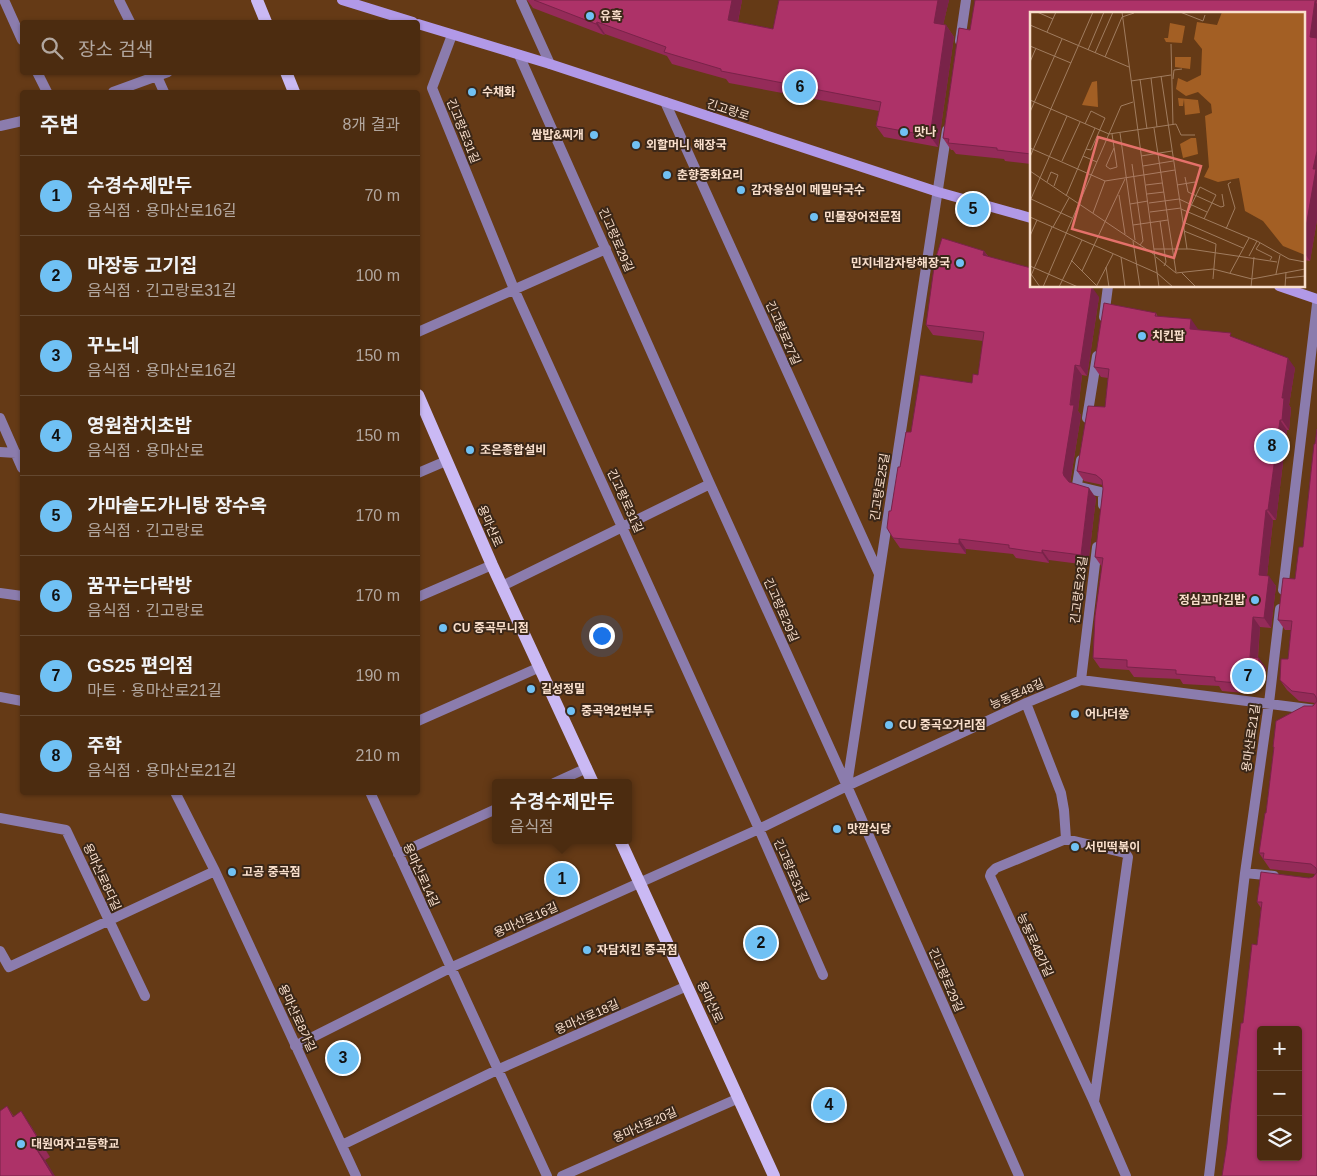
<!DOCTYPE html>
<html lang="ko">
<head>
<meta charset="utf-8">
<style>
  body { margin:0; font-family:Arial,"Noto Sans KR",sans-serif; background:#533419; color:#f1f3f6 }
  .controls { position:absolute; right:15px; bottom:15px; display:grid; overflow:hidden; border-radius:5px; box-shadow:0 1px 4px #0004 }
  .controls button { width:45px; height:45px; display:grid; place-items:center; padding:0; border:0; border-bottom:1px solid #634830; background:#4c2c10; color:#f1f3f6; font:25px sans-serif }
  .you { position:absolute; left:601px; top:635px; width:18px; height:18px; margin:-12px; border:4px solid #fff; border-radius:50%; background:#1a73e8; box-shadow:0 0 0 8px #1a73e833 }
  .badge { display:grid; place-items:center; width:32px; height:32px; border-radius:50%; background:#70c1f4; color:#111; font-size:16px; font-weight:700 }
  .pin { position:absolute; translate:-50% -50%; border:2px solid #fff; box-shadow:0 1px 5px #0006 }
  .popup { position:absolute; left:492px; top:779px; width:140px; height:65px; box-sizing:border-box; display:grid; place-content:center; border-radius:5px; background:#4c2c10; filter:drop-shadow(0 1px 4px #0005); font-size:16px; white-space:nowrap; color:#b2a79f }
  .popup b { font-size:19px; color:#f1f3f6 }
  .popup::after { content:''; position:absolute; left:50%; top:100%; margin-left:-10px; border:10px solid transparent; border-top-color:#4c2c10 }
  .list { margin:0; padding:0; list-style:none }
  h2 { display:flex; justify-content:space-between; align-items:center; height:65px; margin:0; padding:0 20px; font-size:21px }
  h2 small { font-size:16px; font-weight:400; color:#b2a79f }
  .list li { display:grid; grid-template-columns:32px 1fr auto; gap:15px; align-items:center; box-sizing:border-box; height:80px; padding:0 20px; border-top:1px solid #634830 }
  .list b { display:block; font-size:19px; white-space:nowrap }
  .list p { margin:0; font-size:16px; white-space:nowrap; color:#b2a79f }
  .list em { font-size:16px; font-style:normal; color:#b2a79f }
  .icon { flex:none; width:28px; height:28px; fill:none; stroke:currentColor; stroke-width:2; stroke-linecap:round; stroke-linejoin:round }
  .map { position:relative; flex:none; width:1317px; height:1176px; overflow:hidden }
  .search { position:absolute; background:#4c2c10; box-shadow:0 1px 4px #0004; left:20px; top:20px; width:400px; height:55px; display:flex; align-items:center; gap:12px; box-sizing:border-box; padding:0 18px; border-radius:5px; color:#b2a79f; font-size:19px }
  .panel { position:absolute; background:#4c2c10; box-shadow:0 1px 4px #0004; left:20px; top:90px; width:400px; height:705px; border-radius:5px }
  .map>svg:first-child { display:block }
  .lines { fill:none; stroke-linecap:round; stroke-linejoin:round }
  .minor { stroke:#8b7cad; stroke-width:10 }
  .secondary { stroke:#b199e7; stroke-width:10 }
  .primary { stroke:#cab9f4; stroke-width:12 }
  .wall { fill:#952b59 }
  .shaded-wall { fill:#792349 }
  .building { fill:#ad3268; stroke:#792349; fill-rule:evenodd }
  .poi-dot { fill:#70c1f4; stroke:#3b2718; stroke-width:2 }
  .labels { text-anchor:middle; dominant-baseline:central; stroke-width:4; stroke-linejoin:round; paint-order:stroke }
  .poi-label { font-size:12px; font-weight:bold; fill:#f9dfcc; stroke:#3b2718; text-anchor:start }
  .street-label { font-size:12px; fill:#f9dfcc; stroke:#3b2718 }
  .inset-road { fill:none; stroke:#a07c5f; stroke-width:1 }
  .view { fill:#e4716a; fill-opacity:0.15; stroke:#e4716a; stroke-width:2.5 }
  .inset-edge { fill:none; stroke:#f9dfcc; stroke-width:2.5 }
</style>
</head>
<body>
<div class="map">
<svg width="1317" height="1176" viewBox="0 0 1317 1176">
  <rect width="100%" height="100%" fill="#653a16"/>
  <g class="lines">
    <path class="minor" d="M4,0L22,40
      M119,0L130,22
      M521,0L550,64
      M452,35L432,88L514,289L759,829L823,975
      M960,41L966,0
      M519,55L710,484L847,786L1019,1176
      M37,72L47,92
      M155,72L164,92
      M113,92L168,72
      M665,102L879,574
      M0,126L22,121
      M1104,317L1108,286
      M418,332L606,249
      M0,418L22,468
      M1087,418L1097,356
      M0,452L16,453
      M1081,460L1077,485L1080,487L1101,492L1103,495V505
      M418,473L446,461
      M502,586L710,484
      M1283,590L1317,304
      M0,593L22,596
      M418,597L492,565
      M1081,680L1097,547
      M0,697L22,701
      M1026,703L1061,793L1064,810L1066,839
      M418,721L540,667
      M554,783L587,768
      M847,785L947,130
      M175,792L215,871L356,1176
      M370,792L547,1176
      M0,818L66,830L145,996
      M398,854L496,809
      M1245,873L1274,876
      M0,951L9,967L215,871
      M295,1046L450,968L759,829L847,786L1026,703L1081,680L1317,710
      M1094,1102L1128,857L1125,853L1066,839L996,868L991,873L990,876L1094,1102L1126,1176
      M342,1145L497,1070L687,986
      M562,1176L739,1098
      M1209,1176L1245,873L1269,703L1280,609"/>
    <path class="secondary" d="M342,0L413,22
      M418,24L550,64L938,192L1031,218
      M1279,286L1317,299"/>
    <path class="primary" d="M257,0L266,22
      M286,72L294,92
      M418,395L492,565L593,783
      M620,840L774,1176"/>
  </g>
  <path class="wall" d="M527,0H742L738,22L773,29L779,0H949L943,25H946L954,37L938,147L884,137L876,126L879,111L729,83L726,79L672,64L667,56L605,34L604,35L533,8Z
    M975,0H1317V220L1310,261L1303,260V14H1031V164L1005,161L1004,159L956,154L953,150H951L943,138L959,28L970,30Z
    M984,251L988,256L1031,286L1099,297L1087,376L1082,375L1078,411L1081,415L1070,483L1096,498L1088,565L1049,560V563L1016,558L1013,554L966,549V554L900,548L893,538L891,511L900,467L911,432L972,383L978,375L983,341L933,335L926,325Z
    M1156,313L1158,317L1198,330L1233,337L1295,368L1289,405L1291,408L1289,430H1287L1276,520H1273L1267,576L1276,586L1271,628L1260,627L1258,658L1266,668L1265,675L1244,693L1222,691L1219,686L1183,684L1180,679L1134,677L1129,670L1100,668L1093,658L1102,567L1095,557L1103,489V485L1084,481L1077,471L1105,407L1108,378L1101,377L1094,367Z
    M1317,429V1176L1227,1144L1243,1023L1257,945L1261,908L1257,902L1309,878L1313,877L1315,874L1270,869L1259,853L1266,813L1274,748L1273,747L1315,703L1299,701L1287,690L1280,680L1288,659L1291,630H1285L1278,620L1295,579L1303,547Z
    M7,1106L13,1116L31,1126L50,1157L45,1160L54,1176Z"/>
  <path class="shaded-wall" d="M732,0H742L736,31L728,20Z
    M938,0H949L941,34L934,23Z
    M1315,1L1317,4V47L1310,37Z
    M597,22L605,34L604,35L596,24Z
    M946,25L954,37L938,147L930,136Z
    M1317,151V220L1310,261L1303,251V244L1313,169Z
    M984,251L991,261L983,255Z
    M1092,287L1099,297L1087,376L1080,366Z
    M1191,319L1198,329H1190Z
    M1288,358L1295,368L1289,405L1291,408L1289,430L1282,420V398Z
    M1075,365L1082,375L1078,411L1081,415L1070,483L1064,476L1063,473Z
    M1280,420L1287,430L1276,520L1268,510Z
    M1089,488L1096,498L1088,565L1081,555Z
    M1266,510L1273,520L1266,585L1259,575Z
    M959,539L966,549V554L959,544Z
    M1042,550L1049,560V563L1042,553Z
    M1269,576L1276,586L1271,628L1264,618Z
    M1253,617L1260,627L1257,666L1250,657Z
    M1259,658L1266,668L1265,675L1258,665Z
    M21,1111L31,1126L50,1157L40,1142Z
    M34,1145L45,1160L55,1176H53Z"/>
  <path class="building" d="M534,0H732L728,20L773,29L779,0H938L934,23L946,25L930,136L876,126L881,102L721,71V69L664,52L666,47L597,22L596,24Z
    M975,0H1317V1H1315L1310,37L1317,38V151L1313,169H1316L1303,244V14H1031V154L997,150V148L948,143L949,139L943,138L959,28L970,30Z
    M942,238L984,251L983,255L1031,268V286L1092,287L1080,366L1075,365L1070,405H1074L1063,473L1064,476L1069,482L1089,488L1081,555L1042,550V553L1009,548V545L959,539V544L893,538L887,528L889,511H891L898,467H900L906,432H911L920,375L972,383L973,374L978,375L984,332L926,325L935,260Z
    M1104,303L1156,313L1155,316L1191,319L1190,329L1231,333L1230,336L1288,358L1282,398H1284L1282,420H1280L1268,510H1266L1259,575L1269,576L1264,618L1253,617L1250,657L1259,658L1258,665L1237,683L1215,681V677L1176,674V670L1127,667V660L1093,658L1095,616L1103,558L1095,557L1103,489L1102,480L1096,475L1077,471L1088,406L1105,407L1109,369L1094,367Z
    M1317,429V1176H1222L1227,1144L1230,1110L1241,1023H1243L1252,944L1257,945L1262,902H1257L1261,872L1309,878L1313,877L1317,872L1316,868L1311,864L1263,859L1264,853H1259L1265,813H1266L1274,747H1273L1276,721L1304,706H1313L1317,701L1316,697L1314,694L1292,691L1280,680L1281,659H1288L1292,621L1278,620L1283,578L1295,579L1299,547H1303L1314,444H1315ZM1261,1030H1298V1157H1261Z
    M7,1106L13,1117L21,1111L40,1142L34,1145L53,1176H0V1111Z"/>
  <g class="poi-dot">
    <circle cx="590" cy="16" r="5"/>
    <circle cx="472" cy="92" r="5"/>
    <circle cx="904" cy="132" r="5"/>
    <circle cx="594" cy="135" r="5"/>
    <circle cx="636" cy="145" r="5"/>
    <circle cx="667" cy="175" r="5"/>
    <circle cx="741" cy="190" r="5"/>
    <circle cx="814" cy="217" r="5"/>
    <circle cx="960" cy="263" r="5"/>
    <circle cx="1142" cy="336" r="5"/>
    <circle cx="470" cy="450" r="5"/>
    <circle cx="1255" cy="600" r="5"/>
    <circle cx="443" cy="628" r="5"/>
    <circle cx="531" cy="689" r="5"/>
    <circle cx="571" cy="711" r="5"/>
    <circle cx="1075" cy="714" r="5"/>
    <circle cx="889" cy="725" r="5"/>
    <circle cx="837" cy="829" r="5"/>
    <circle cx="1075" cy="847" r="5"/>
    <circle cx="232" cy="872" r="5"/>
    <circle cx="587" cy="950" r="5"/>
    <circle cx="21" cy="1144" r="5"/>
  </g>
  <g class="labels">
    <g class="poi-label">
      <text x="600" y="16">유혹</text>
      <text x="482" y="92">수채화</text>
      <text x="914" y="132">맛나</text>
      <text x="584" y="135" text-anchor="end">쌈밥&amp;찌개</text>
      <text x="646" y="145">외할머니 해장국</text>
      <text x="677" y="175">춘향중화요리</text>
      <text x="751" y="190">감자옹심이 메밀막국수</text>
      <text x="824" y="217">민물장어전문점</text>
      <text x="950" y="263" text-anchor="end">민지네감자탕해장국</text>
      <text x="1152" y="336">치킨팝</text>
      <text x="480" y="450">조은종합설비</text>
      <text x="1245" y="600" text-anchor="end">정심꼬마김밥</text>
      <text x="453" y="628">CU 중곡무니점</text>
      <text x="541" y="689">길성정밀</text>
      <text x="581" y="711">중곡역2번부두</text>
      <text x="1085" y="714">어나더쏭</text>
      <text x="899" y="725">CU 중곡오거리점</text>
      <text x="847" y="829">맛깔식당</text>
      <text x="1085" y="847">서민떡볶이</text>
      <text x="242" y="872">고공 중곡점</text>
      <text x="597" y="950">자담치킨 중곡점</text>
      <text x="31" y="1144">대원여자고등학교</text>
    </g>
    <g class="street-label">
      <text transform="translate(728 110) rotate(18)">긴고랑로</text>
      <text transform="translate(463 131) rotate(68)">긴고랑로31길</text>
      <text transform="translate(616 240) rotate(66)">긴고랑로29길</text>
      <text transform="translate(783 333) rotate(66)">긴고랑로27길</text>
      <text transform="translate(880 487) rotate(-81)">긴고랑로25길</text>
      <text transform="translate(625 501) rotate(65)">긴고랑로31길</text>
      <text transform="translate(490 526) rotate(66)">용마산로</text>
      <text transform="translate(1079 590) rotate(-83)">긴고랑로23길</text>
      <text transform="translate(781 610) rotate(66)">긴고랑로29길</text>
      <text transform="translate(1017 694) rotate(-24)">능동로48길</text>
      <text transform="translate(1251 738) rotate(-82)">용마산로21길</text>
      <text transform="translate(791 871) rotate(66)">긴고랑로31길</text>
      <text transform="translate(421 875) rotate(65)">용마산로14길</text>
      <text transform="translate(102 877) rotate(65)">용마산로8다길</text>
      <text transform="translate(526 920) rotate(-24)">용마산로16길</text>
      <text transform="translate(1035 945) rotate(65)">능동로48가길</text>
      <text transform="translate(946 980) rotate(66)">긴고랑로29길</text>
      <text transform="translate(710 1002) rotate(65)">용마산로</text>
      <text transform="translate(587 1017) rotate(-24)">용마산로18길</text>
      <text transform="translate(297 1018) rotate(65)">용마산로8가길</text>
      <text transform="translate(645 1125) rotate(-24)">용마산로20길</text>
    </g>
  </g>
  <g transform="translate(1030 12)">
    <rect width="275" height="275" fill="#653a16"/>
    <path d="M192,0H275V243L253,234L233,209L215,199L209,166L188,170L174,165L179,155L175,104L182,101L181,92L168,80L156,84L146,77L148,66L157,70L171,63L172,37L164,27L167,10L187,13ZM140,11L155,14L152,31L136,30L134,26H138ZM145,45H161L160,57L145,55ZM67,69L68,95L52,93L62,70ZM148,86L168,88L170,101L155,103L154,87L153,94H149ZM161,126H166L168,142L153,146L150,132Z" fill="#a35f24"/>
    <path class="inset-road" d="M7,0L23,7M92,0L129,275M150,0L173,9L175,3M0,13L99,55M17,20L26,0M141,32L143,113M0,34L41,51M58,38L74,0M65,41L83,0M75,45L92,5L104,1M0,50L6,36M131,64L157,237M121,66L127,115M110,67L117,117M143,67L144,58L152,57M101,69L141,63M0,88L79,122L146,112L151,123H165M0,100L32,27M55,112L61,99L75,106L61,138L56,137M124,116L146,260M90,121L105,228M82,122L87,155L80,157L76,154L84,136M0,136L75,169L145,158M53,144L67,150M111,144L142,139M0,145L63,0M32,149L50,110M102,152L113,229L110,233M113,154L143,149M0,159L125,243M155,165L158,180L191,195L194,194L192,182M17,170L21,160L28,163L24,174M116,173L132,171M147,173L165,170L166,173M117,182L134,180M89,183L95,222M36,184L65,116M1,187L42,206M0,189L37,104M119,191L149,187L177,200M100,192L118,189M151,197L227,229L259,247L275,250M120,200L151,196M158,200L170,175L186,183L174,207M63,201L75,169M0,205L127,261L143,275M130,209L136,250L134,254M153,210L213,236M103,213L138,208M23,215L39,186M196,217L205,196L198,172L201,170M154,219L186,232L183,267M0,224L7,208M103,229L110,275M230,231L226,237L242,245L240,248M124,237H160L247,250M219,244L227,229M91,245L95,275M126,245L146,261L183,257L222,267L275,257M41,248L66,273M0,254L48,275M76,255L79,275M52,259L95,167M152,261L166,275M200,261L219,226M1,262L10,275M246,262L250,243M0,266L22,215M256,266L275,264M13,275L91,94L103,90M29,275L52,228M66,275L83,242M221,275L224,245M255,275L256,260"/>
    <path class="view" d="M68,125L171,154L144,246L42,217Z"/>
    <rect width="275" height="275" class="inset-edge"/>
  </g>
</svg>
<div class="controls">
<button>+</button>
<button>−</button>
<button><svg class="icon" aria-label="layers" viewBox="0 0 24 24"><path d="M12 4l9 5-9 5-9-5zM3 14l9 5 9-5"/></svg></button>
</div>
<div class="you"></div>
<div class="pin badge" style="left:562px;top:879px">1</div>
<div class="popup"><b>수경수제만두</b>음식점</div>
<div class="pin badge" style="left:761px;top:943px">2</div>
<div class="pin badge" style="left:343px;top:1058px">3</div>
<div class="pin badge" style="left:829px;top:1105px">4</div>
<div class="pin badge" style="left:973px;top:209px">5</div>
<div class="pin badge" style="left:800px;top:87px">6</div>
<div class="pin badge" style="left:1248px;top:676px">7</div>
<div class="pin badge" style="left:1272px;top:446px">8</div>
<div class="search"><svg class="icon" aria-label="search" viewBox="0 0 24 24"><circle cx="10" cy="10" r="6"/><path d="M15 15l6 6"/></svg>장소 검색</div>
<section class="panel">
<h2>주변<small>8개 결과</small></h2>
<ul class="list">
<li><span class="badge">1</span><div><b>수경수제만두</b><p>음식점 · 용마산로16길</p></div><em>70 m</em></li>
<li><span class="badge">2</span><div><b>마장동 고기집</b><p>음식점 · 긴고랑로31길</p></div><em>100 m</em></li>
<li><span class="badge">3</span><div><b>꾸노네</b><p>음식점 · 용마산로16길</p></div><em>150 m</em></li>
<li><span class="badge">4</span><div><b>영원참치초밥</b><p>음식점 · 용마산로</p></div><em>150 m</em></li>
<li><span class="badge">5</span><div><b>가마솥도가니탕 장수옥</b><p>음식점 · 긴고랑로</p></div><em>170 m</em></li>
<li><span class="badge">6</span><div><b>꿈꾸는다락방</b><p>음식점 · 긴고랑로</p></div><em>170 m</em></li>
<li><span class="badge">7</span><div><b>GS25 편의점</b><p>마트 · 용마산로21길</p></div><em>190 m</em></li>
<li><span class="badge">8</span><div><b>주학</b><p>음식점 · 용마산로21길</p></div><em>210 m</em></li>
</ul>
</section>
</div>
</body>
</html>
